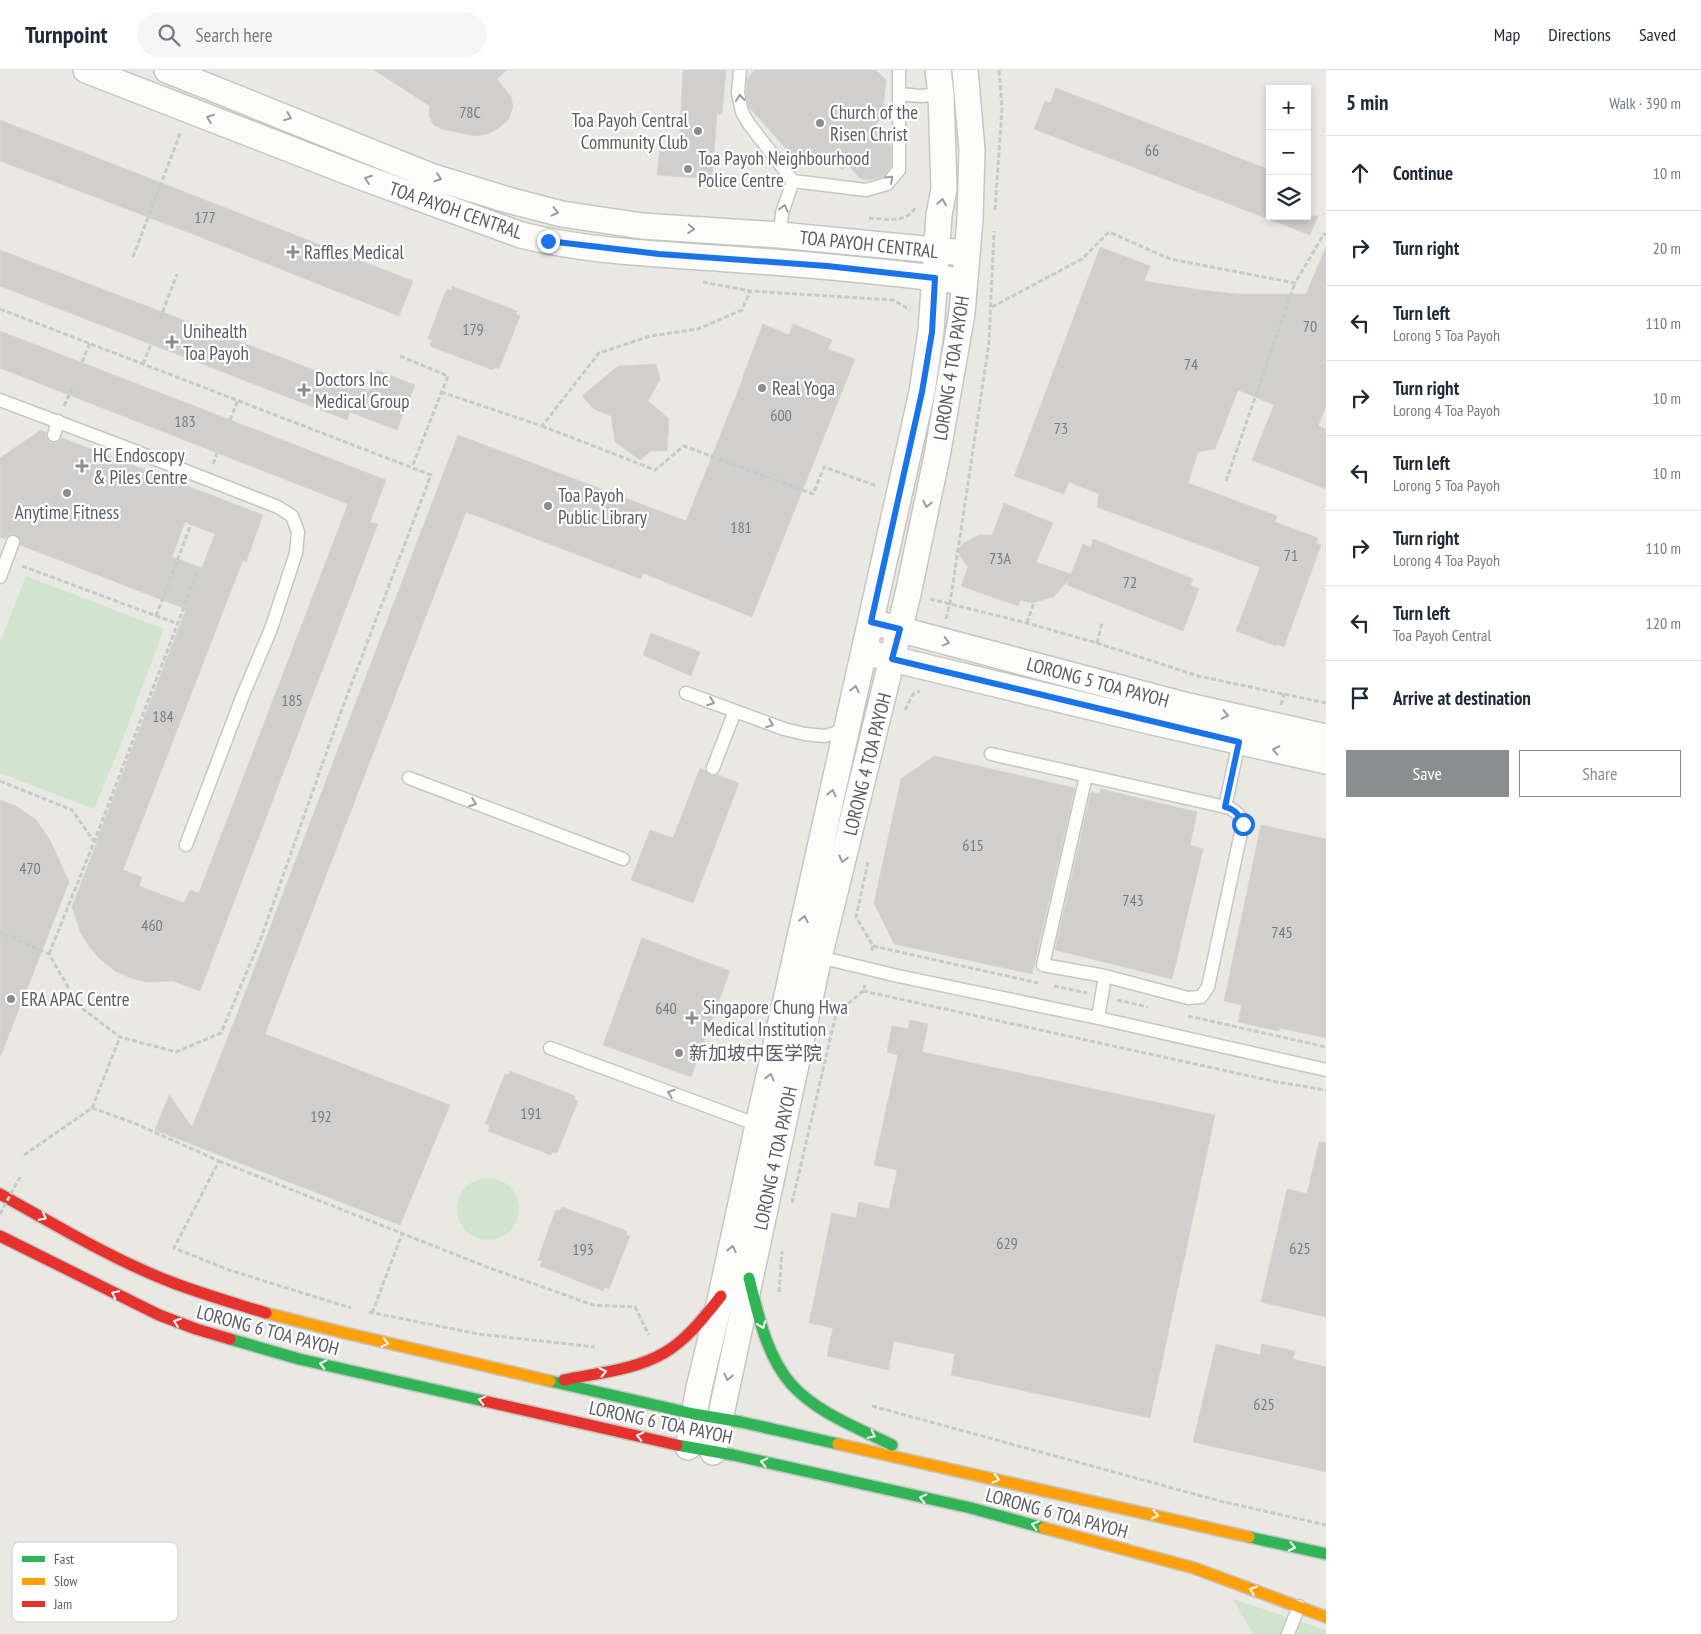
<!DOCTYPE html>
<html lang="en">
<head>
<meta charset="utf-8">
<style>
  body { margin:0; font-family:"PT Sans Narrow","Noto Sans SC",sans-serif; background:#f6f6f7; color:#1f2937 }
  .controls { position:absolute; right:15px; top:15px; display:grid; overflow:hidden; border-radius:0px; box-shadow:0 2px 8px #0003 }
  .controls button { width:45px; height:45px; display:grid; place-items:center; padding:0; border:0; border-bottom:1px solid #e0e1e3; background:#fff; color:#1f2937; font:25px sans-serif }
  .stop { position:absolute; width:15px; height:15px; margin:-11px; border:4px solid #1a73e8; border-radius:50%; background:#fff }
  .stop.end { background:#1a73e8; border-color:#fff; box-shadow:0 1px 5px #0008 }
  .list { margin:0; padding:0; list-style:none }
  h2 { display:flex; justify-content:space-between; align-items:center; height:65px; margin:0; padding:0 20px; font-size:21px }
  h2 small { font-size:16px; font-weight:400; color:#747a83 }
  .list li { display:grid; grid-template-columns:32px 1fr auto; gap:15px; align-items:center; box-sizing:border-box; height:75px; padding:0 20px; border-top:1px solid #e0e1e3 }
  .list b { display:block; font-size:19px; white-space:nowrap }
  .list p { margin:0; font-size:16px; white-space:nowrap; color:#747a83 }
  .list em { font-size:16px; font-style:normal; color:#747a83 }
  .actions { display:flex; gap:10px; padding:15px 20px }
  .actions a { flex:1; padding:11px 0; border:1px solid #8b8e8e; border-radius:0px; text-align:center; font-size:18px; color:#8b8e8e }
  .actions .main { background:#8b8e8e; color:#fff }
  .icon { flex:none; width:28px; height:28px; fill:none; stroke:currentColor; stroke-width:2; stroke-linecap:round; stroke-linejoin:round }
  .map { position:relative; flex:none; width:1326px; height:1564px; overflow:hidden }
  header { display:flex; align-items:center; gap:30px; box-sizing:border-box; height:70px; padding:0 25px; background:#fff; border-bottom:1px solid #e0e1e3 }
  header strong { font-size:24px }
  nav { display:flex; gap:28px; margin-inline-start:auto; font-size:18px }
  .search { width:350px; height:45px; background:#f6f6f7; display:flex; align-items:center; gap:12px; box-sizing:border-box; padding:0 18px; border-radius:28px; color:#747a83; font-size:19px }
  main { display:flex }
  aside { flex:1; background:#fff }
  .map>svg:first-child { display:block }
  .green { fill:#d1e5ce }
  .building { fill:#d0cfcd; stroke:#d8d6d2; fill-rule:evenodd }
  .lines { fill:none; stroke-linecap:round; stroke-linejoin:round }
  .lane-casing { stroke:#c6c6c5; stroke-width:15 }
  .street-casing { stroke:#c6c6c5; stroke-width:28 }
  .fast-casing { stroke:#c5c5c3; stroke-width:14 }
  .slow-casing { stroke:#c5c5c3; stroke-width:14 }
  .jam-casing { stroke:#c5c5c3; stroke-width:14 }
  .path { stroke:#c6cbc9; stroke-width:3; stroke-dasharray:5 2.5; stroke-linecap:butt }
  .lane { stroke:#fcfcfb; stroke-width:12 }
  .street { stroke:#fcfcfb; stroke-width:25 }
  .fast { stroke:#30b455; stroke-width:11 }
  .slow { stroke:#ff9f0a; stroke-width:11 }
  .jam { stroke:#e5322d; stroke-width:11 }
  .path-bridge { stroke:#c6cbc9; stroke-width:3; stroke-dasharray:5 2.5; stroke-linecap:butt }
  .oneway { stroke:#9a9d9f }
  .oneway2 { stroke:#fff }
  .route { stroke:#1a73e8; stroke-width:6 }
  .poi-dot { fill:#8b8e8e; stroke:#fff; stroke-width:2 }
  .labels { text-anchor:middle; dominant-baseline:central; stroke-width:4.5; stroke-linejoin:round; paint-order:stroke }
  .number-label { font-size:16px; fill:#787b7d }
  .poi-label { font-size:19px; fill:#595d61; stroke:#fff; text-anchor:start }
  .street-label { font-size:19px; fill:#595d61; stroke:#fff }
  .key { fill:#fff; stroke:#cdced0; stroke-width:1 }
  .key-label { font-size:14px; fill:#595d61 }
</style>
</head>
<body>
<header>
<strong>Turnpoint</strong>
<div class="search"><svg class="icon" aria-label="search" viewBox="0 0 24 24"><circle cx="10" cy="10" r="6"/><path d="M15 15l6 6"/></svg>Search here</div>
<nav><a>Map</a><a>Directions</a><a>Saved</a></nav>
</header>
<main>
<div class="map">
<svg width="1326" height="1564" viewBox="0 0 1326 1564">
  <rect width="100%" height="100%" fill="#e9e8e3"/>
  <path class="green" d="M26,506L164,559L120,676L94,739L0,703V572Z
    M457 1139a31 31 0 1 1 62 0a31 31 0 1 1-62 0Z
    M1233,1529L1326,1560V1564H1253Z"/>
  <path class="building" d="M374,0H507L497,9L511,27L513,37L508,50L499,58L488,64L474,66L442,59L434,55L429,46L430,36Z
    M683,0H726L722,44H717L712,109L657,105L660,78L679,80Z
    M755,0H876L886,10L882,48L873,57L891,76V97L882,107L871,110L861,109L848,95L842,100L835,93L796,90L749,37L746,22L748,8Z
    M1056,18L1270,100V146H1318L1310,165L1034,59L1045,31L1050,33Z
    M0,50L413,211L399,246L190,163L0,91Z
    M1100,177L1150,196L1144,211L1201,220L1238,224H1306L1326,177V336L1318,356L1326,359V419L1252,390L1274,335L1238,320L1215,379L1198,382L1188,413L1277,446L1275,452L1318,468L1316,473L1321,475L1284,577L1277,574L1276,576L1236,561L1260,497L1097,437L1099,424L1069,412L1064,424L1014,406Z
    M0,180L369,321L377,300L415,315L397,360L350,342L347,350L0,216Z
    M452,216L517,241L516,244L520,246L499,299L495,297L493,300L430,276L432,270L428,269L439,238L447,219L451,221Z
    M763,254L789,265L793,254L832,270L828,279L855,289L752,547L643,503L641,509L466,442L265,964L450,1035L400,1155L155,1060L169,1025L192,1057L234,952L458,365L686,451L744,306H743Z
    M0,261L386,410L370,452L378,454L200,921L173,911L147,912L131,908L115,901L101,890L90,878L81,863L72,837L97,772H96L186,539L20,475L21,470L16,465L11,464L5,469L0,467V388L41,360L46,362V367L51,373H56L62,368L263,445L246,492L243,490L123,800L142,807L139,816L184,833L190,820L199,823L348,434L0,298ZM185,452L215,464L202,498L172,487Z
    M656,294L660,309L648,331L669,349L667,381H651L640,390L615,372L611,346L594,339L582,326L618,296Z
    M1004,433L1053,453L1036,492L1071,504L1083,474L1091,477L1093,469L1193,509L1190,515L1199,519L1183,561L1067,515L1069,510L1053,527L1031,533L1020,530L1018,536L961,516L968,497L957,481L964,473L973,468L980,465H992Z
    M651,563L700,582L691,606L643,585Z
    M934,686L1075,718L1032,904L894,874L874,833L901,709Z
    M700,698L705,700L711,706L717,705L739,713L693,833L631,810L650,760L673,768Z
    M1101,719L1197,742L1190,775L1203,779L1172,909L1055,880L1091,722L1099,724Z
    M0,730L16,736L36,750L50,770L69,812L1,985H0Z
    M1261,755L1326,769V968L1279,958V961L1238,952L1242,935L1224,931Z
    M642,868L730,901L691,1007L603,975Z
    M910,950L928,954L922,982L1215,1045L1150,1348L951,1305L955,1284L894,1271L888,1300L827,1286L833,1258L809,1253L832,1143L856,1148L859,1132L889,1139L897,1100L874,1095L898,985L887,982L892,956L908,959Z
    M510,1001L575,1026L574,1029L578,1031L557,1083L553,1082L551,1085L488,1061L490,1055L485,1054L505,1004L509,1005Z
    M1319,1072L1326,1073V1247L1261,1232L1287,1119L1307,1124Z
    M562,1137L627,1161L626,1165L630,1166L609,1219L605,1217L603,1221L540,1196L542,1191L538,1190L549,1158L556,1140L560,1141Z
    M1216,1274L1260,1285L1262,1274L1295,1281L1293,1289L1326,1297V1402L1193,1372Z"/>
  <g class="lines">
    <defs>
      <path id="lane" d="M740,0L738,23L742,42L749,54L793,111L866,120L887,114L899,100V0
        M899,24L921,26L941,24
        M780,165L782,143L793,111
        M0,330L122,376L278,437L292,446L298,462L296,483L271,559L243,625L186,775
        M54,365L58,351
        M0,507L13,472
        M686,623L784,659L805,664L825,666L835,663L846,657
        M991,684L1230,738L1238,744L1243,753L1208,917L1201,927L1188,928L1105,906L1043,895L1086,706
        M713,698L735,641
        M409,708L623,789
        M1225,737L1239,672
        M819,887L898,906L1098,948L1326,1000
        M1098,948L1105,906
        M550,978L758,1055
        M1288,1564L1299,1536"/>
      <path id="street" d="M86,0L359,106L521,165C589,182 660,184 729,189C804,194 878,201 952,210
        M167,0L433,107L508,130L562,144L642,156L780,165L954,182
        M883,555L1188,636L1326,667
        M876,585L1153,652L1326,691
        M688,1377L699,1318L721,1226L758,1055L922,322L931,261L939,145L944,119L941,24L938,0
        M713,1382L819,887L908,524L937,386L962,243L970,149L972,80L965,0"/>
      <path id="fast" d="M749,1208C758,1244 766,1285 791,1314C817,1343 858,1358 892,1375
        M230,1269L299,1289L484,1331
        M550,1311L694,1344L741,1352L838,1374
        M677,1375L733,1385L971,1438L1044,1458
        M1249,1467L1326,1484"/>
      <path id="slow" d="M266,1243L341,1262L550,1311
        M838,1374L1249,1467
        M1044,1458L1194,1498L1326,1547"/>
      <path id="jam" d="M0,1124C56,1155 111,1189 171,1212C202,1224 234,1233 266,1243
        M0,1166L159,1245L196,1259L230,1269
        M564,1310C597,1303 635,1300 664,1283C687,1270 705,1246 721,1226
        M484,1331L677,1375"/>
    </defs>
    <use href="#lane" class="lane-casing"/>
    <use href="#street" class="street-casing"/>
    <use href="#fast" class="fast-casing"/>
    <use href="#slow" class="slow-casing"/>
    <use href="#jam" class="jam-casing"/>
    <path class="path" d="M995,140L1002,38L999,0
      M869,148C884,149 908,154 915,137
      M133,187L181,61
      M703,212L750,221L893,230L910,240
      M992,237L1082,189L1109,162L1170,189L1295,213L1324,164L1326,165
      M0,239L431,405L339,647L261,868L221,963L176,982L120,967L79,936L49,884L0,862
      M160,249L177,204
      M400,286L448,306L412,397
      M82,292L90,273
      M143,294L151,274
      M441,322L542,356L599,283L650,266L698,259L742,240L750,221
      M64,336L72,319
      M230,350L238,330
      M542,356L655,400L684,376L813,424L824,397L877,416
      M213,394L217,383
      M1226,411L1295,213
      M22,496L178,554
      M930,529L1027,553L1097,573L1198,606L1326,633
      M156,546L191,454
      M946,549L950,533L989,273L994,161
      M1027,553L1034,532
      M1097,573L1102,553
      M1281,635L1284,624
      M905,640L913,624L920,621
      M0,711L72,740L94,771
      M868,792L856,847L873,876L871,882
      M873,876L1038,913
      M49,884L94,772L197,503
      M1054,916L1087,923
      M863,921L1277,1012L1326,1020
      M1117,930L1148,937
      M1188,946L1326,977
      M92,1038L120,967
      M24,1085L92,1038L134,1053L219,1091L174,1178L229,1200L351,1238
      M219,1091L487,1197L593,1235L635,1237L649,1265
      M792,1133L836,944L863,921L865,915
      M779,1222L782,1181
      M369,1242L478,1264L595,1277
      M372,1243L402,1164
      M872,1336L1220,1431L1326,1455"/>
    <use href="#lane" class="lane"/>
    <use href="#street" class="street"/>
    <use href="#fast" class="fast"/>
    <use href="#slow" class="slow"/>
    <use href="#jam" class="jam"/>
    <path class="path-bridge" d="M0,1144L20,1107"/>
  </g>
  <defs><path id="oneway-chevron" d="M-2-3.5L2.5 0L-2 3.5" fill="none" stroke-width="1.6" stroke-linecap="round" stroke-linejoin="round" transform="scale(1.25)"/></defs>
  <g class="oneway">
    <use href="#oneway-chevron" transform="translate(740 28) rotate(-97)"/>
    <use href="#oneway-chevron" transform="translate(288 47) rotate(22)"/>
    <use href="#oneway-chevron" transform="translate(210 48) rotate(-159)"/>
    <use href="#oneway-chevron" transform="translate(438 108) rotate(18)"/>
    <use href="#oneway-chevron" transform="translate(368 109) rotate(-160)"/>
    <use href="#oneway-chevron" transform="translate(890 109) rotate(-43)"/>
    <use href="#oneway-chevron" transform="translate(942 132) rotate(-80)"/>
    <use href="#oneway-chevron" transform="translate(784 138) rotate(-75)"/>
    <use href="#oneway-chevron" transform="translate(555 142) rotate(14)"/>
    <use href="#oneway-chevron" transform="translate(691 159) rotate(4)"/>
    <use href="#oneway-chevron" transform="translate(927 434) rotate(102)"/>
    <use href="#oneway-chevron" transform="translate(946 572) rotate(15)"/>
    <use href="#oneway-chevron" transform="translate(855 619) rotate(-77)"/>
    <use href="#oneway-chevron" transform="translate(711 632) rotate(20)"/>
    <use href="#oneway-chevron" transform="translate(1225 645) rotate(13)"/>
    <use href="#oneway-chevron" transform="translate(770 654) rotate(21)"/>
    <use href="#oneway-chevron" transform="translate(1276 680) rotate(-168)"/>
    <use href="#oneway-chevron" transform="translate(832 723) rotate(-78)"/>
    <use href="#oneway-chevron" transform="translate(473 733) rotate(20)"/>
    <use href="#oneway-chevron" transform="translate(843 789) rotate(104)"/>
    <use href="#oneway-chevron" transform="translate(804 849) rotate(-78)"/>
    <use href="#oneway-chevron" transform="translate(770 1007) rotate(-76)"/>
    <use href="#oneway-chevron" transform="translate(671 1023) rotate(-160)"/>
    <use href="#oneway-chevron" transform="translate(732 1179) rotate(-78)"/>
    <use href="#oneway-chevron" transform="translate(728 1307) rotate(102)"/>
  </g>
  <g class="oneway2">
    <use href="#oneway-chevron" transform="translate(43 1147) rotate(28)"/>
    <use href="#oneway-chevron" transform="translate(115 1224) rotate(-154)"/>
    <use href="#oneway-chevron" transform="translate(177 1252) rotate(-160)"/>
    <use href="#oneway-chevron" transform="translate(762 1255) rotate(70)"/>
    <use href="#oneway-chevron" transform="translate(385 1273) rotate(13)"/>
    <use href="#oneway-chevron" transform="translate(323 1294) rotate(-167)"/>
    <use href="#oneway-chevron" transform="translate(603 1302) rotate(-12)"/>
    <use href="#oneway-chevron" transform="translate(482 1330) rotate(-167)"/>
    <use href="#oneway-chevron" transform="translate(872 1365) rotate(26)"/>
    <use href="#oneway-chevron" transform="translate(640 1366) rotate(-167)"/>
    <use href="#oneway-chevron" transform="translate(764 1392) rotate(-167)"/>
    <use href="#oneway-chevron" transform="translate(996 1409) rotate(13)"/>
    <use href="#oneway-chevron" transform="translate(923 1428) rotate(-167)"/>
    <use href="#oneway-chevron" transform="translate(1155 1445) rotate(13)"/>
    <use href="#oneway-chevron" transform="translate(1035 1455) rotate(-165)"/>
    <use href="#oneway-chevron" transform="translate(1292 1477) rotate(12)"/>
    <use href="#oneway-chevron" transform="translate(1253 1520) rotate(-160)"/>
  </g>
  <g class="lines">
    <path class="route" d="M548,171L659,184L827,196L935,208L932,262L922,322L871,552L900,559L892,589L1239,672L1225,737C1235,739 1239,745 1243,754"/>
  </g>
  <g class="poi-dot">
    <circle cx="820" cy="53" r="5"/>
    <circle cx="698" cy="61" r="5"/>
    <circle cx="688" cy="99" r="5"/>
    <path d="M290.5 174.5h5v5h5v5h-5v5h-5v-5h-5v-5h5z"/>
    <path d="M169.5 264.5h5v5h5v5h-5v5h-5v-5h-5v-5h5z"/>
    <circle cx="762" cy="318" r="5"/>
    <path d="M301.5 312.5h5v5h5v5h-5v5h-5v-5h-5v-5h5z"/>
    <path d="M79.5 388.5h5v5h5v5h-5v5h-5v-5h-5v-5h5z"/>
    <circle cx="67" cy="423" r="5"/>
    <circle cx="548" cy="436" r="5"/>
    <circle cx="11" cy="929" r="5"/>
    <path d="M689.5 940.5h5v5h5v5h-5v5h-5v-5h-5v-5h5z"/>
    <circle cx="679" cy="983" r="5"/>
  </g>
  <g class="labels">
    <g class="number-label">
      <text x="470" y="42">78C</text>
      <text x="1152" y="80">66</text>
      <text x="205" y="147">177</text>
      <text x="1310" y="256">70</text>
      <text x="473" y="259">179</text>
      <text x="1191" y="294">74</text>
      <text x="781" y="345">600</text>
      <text x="185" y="351">183</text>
      <text x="1061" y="358">73</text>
      <text x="741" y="457">181</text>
      <text x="1291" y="485">71</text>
      <text x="1000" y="488">73A</text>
      <text x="1130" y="512">72</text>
      <text x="292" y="630">185</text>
      <text x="163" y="646">184</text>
      <text x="973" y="775">615</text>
      <text x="30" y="798">470</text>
      <text x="1133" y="830">743</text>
      <text x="152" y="855">460</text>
      <text x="1282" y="862">745</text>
      <text x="666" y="938">640</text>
      <text x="531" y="1043">191</text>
      <text x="321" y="1046">192</text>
      <text x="1007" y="1173">629</text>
      <text x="1300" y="1178">625</text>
      <text x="583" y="1179">193</text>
      <text x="1264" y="1334">625</text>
    </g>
    <g class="poi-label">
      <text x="830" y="42">Church of the<tspan x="830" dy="22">Risen Christ</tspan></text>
      <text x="688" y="50" text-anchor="end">Toa Payoh Central<tspan x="688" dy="22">Community Club</tspan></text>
      <text x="698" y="88">Toa Payoh Neighbourhood<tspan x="698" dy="22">Police Centre</tspan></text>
      <text x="304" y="182">Raffles Medical</text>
      <text x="183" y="261">Unihealth<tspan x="183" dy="22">Toa Payoh</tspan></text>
      <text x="315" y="309">Doctors Inc<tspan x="315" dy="22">Medical Group</tspan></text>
      <text x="772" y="318">Real Yoga</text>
      <text x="93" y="385">HC Endoscopy<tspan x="93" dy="22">&amp; Piles Centre</tspan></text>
      <text x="558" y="425">Toa Payoh<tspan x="558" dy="22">Public Library</tspan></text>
      <text x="67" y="442" text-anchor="middle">Anytime Fitness</text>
      <text x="21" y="929">ERA APAC Centre</text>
      <text x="703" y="937">Singapore Chung Hwa<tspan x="703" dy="22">Medical Institution</tspan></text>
      <text x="689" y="983">新加坡中医学院</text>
    </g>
    <g class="street-label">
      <text transform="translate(456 140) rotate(19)">TOA PAYOH CENTRAL</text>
      <text transform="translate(869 174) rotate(6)">TOA PAYOH CENTRAL</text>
      <text transform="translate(951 298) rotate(-81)">LORONG 4 TOA PAYOH</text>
      <text transform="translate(1098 612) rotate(15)">LORONG 5 TOA PAYOH</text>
      <text transform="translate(867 694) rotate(-76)">LORONG 4 TOA PAYOH</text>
      <text transform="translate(775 1088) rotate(-78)">LORONG 4 TOA PAYOH</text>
      <text transform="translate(268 1260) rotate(15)">LORONG 6 TOA PAYOH</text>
      <text transform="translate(661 1352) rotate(12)">LORONG 6 TOA PAYOH</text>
      <text transform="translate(1057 1443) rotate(15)">LORONG 6 TOA PAYOH</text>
    </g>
  </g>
  <rect x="12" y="1472" width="166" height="80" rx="8" class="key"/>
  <rect x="22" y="1486" width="23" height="6" fill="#30b455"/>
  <rect x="22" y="1508" width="23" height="7" fill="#ff9f0a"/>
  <rect x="22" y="1531" width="23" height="6" fill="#e5322d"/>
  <g class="key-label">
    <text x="54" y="1494">Fast</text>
    <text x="54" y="1516">Slow</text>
    <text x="54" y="1539">Jam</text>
  </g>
</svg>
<div class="controls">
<button>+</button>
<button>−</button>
<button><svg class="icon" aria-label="layers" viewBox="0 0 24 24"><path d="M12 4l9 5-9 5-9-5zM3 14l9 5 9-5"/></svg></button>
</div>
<div class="stop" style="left:1243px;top:754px"></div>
<div class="stop end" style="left:548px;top:171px"></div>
</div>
<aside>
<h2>5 min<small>Walk · 390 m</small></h2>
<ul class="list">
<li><svg class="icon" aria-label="ahead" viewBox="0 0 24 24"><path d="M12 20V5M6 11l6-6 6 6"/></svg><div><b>Continue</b></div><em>10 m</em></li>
<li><svg class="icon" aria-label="right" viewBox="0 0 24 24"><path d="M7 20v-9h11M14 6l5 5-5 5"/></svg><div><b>Turn right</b></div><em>20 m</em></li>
<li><svg class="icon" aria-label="left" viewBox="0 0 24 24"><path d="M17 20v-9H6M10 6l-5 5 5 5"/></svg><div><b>Turn left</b><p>Lorong 5 Toa Payoh</p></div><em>110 m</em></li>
<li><svg class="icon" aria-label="right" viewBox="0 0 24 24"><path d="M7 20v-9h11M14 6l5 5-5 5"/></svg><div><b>Turn right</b><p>Lorong 4 Toa Payoh</p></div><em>10 m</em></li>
<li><svg class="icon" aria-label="left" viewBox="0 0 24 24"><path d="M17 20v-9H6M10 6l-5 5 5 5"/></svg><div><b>Turn left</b><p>Lorong 5 Toa Payoh</p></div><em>10 m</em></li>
<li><svg class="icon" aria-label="right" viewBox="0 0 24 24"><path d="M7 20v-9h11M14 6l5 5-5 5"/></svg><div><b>Turn right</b><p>Lorong 4 Toa Payoh</p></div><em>110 m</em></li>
<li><svg class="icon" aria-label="left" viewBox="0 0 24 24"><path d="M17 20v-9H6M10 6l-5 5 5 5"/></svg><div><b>Turn left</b><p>Toa Payoh Central</p></div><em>120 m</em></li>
<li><svg class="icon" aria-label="arrive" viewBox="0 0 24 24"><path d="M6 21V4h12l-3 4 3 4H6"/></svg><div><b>Arrive at destination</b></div></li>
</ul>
<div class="actions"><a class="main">Save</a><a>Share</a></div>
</aside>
</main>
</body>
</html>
